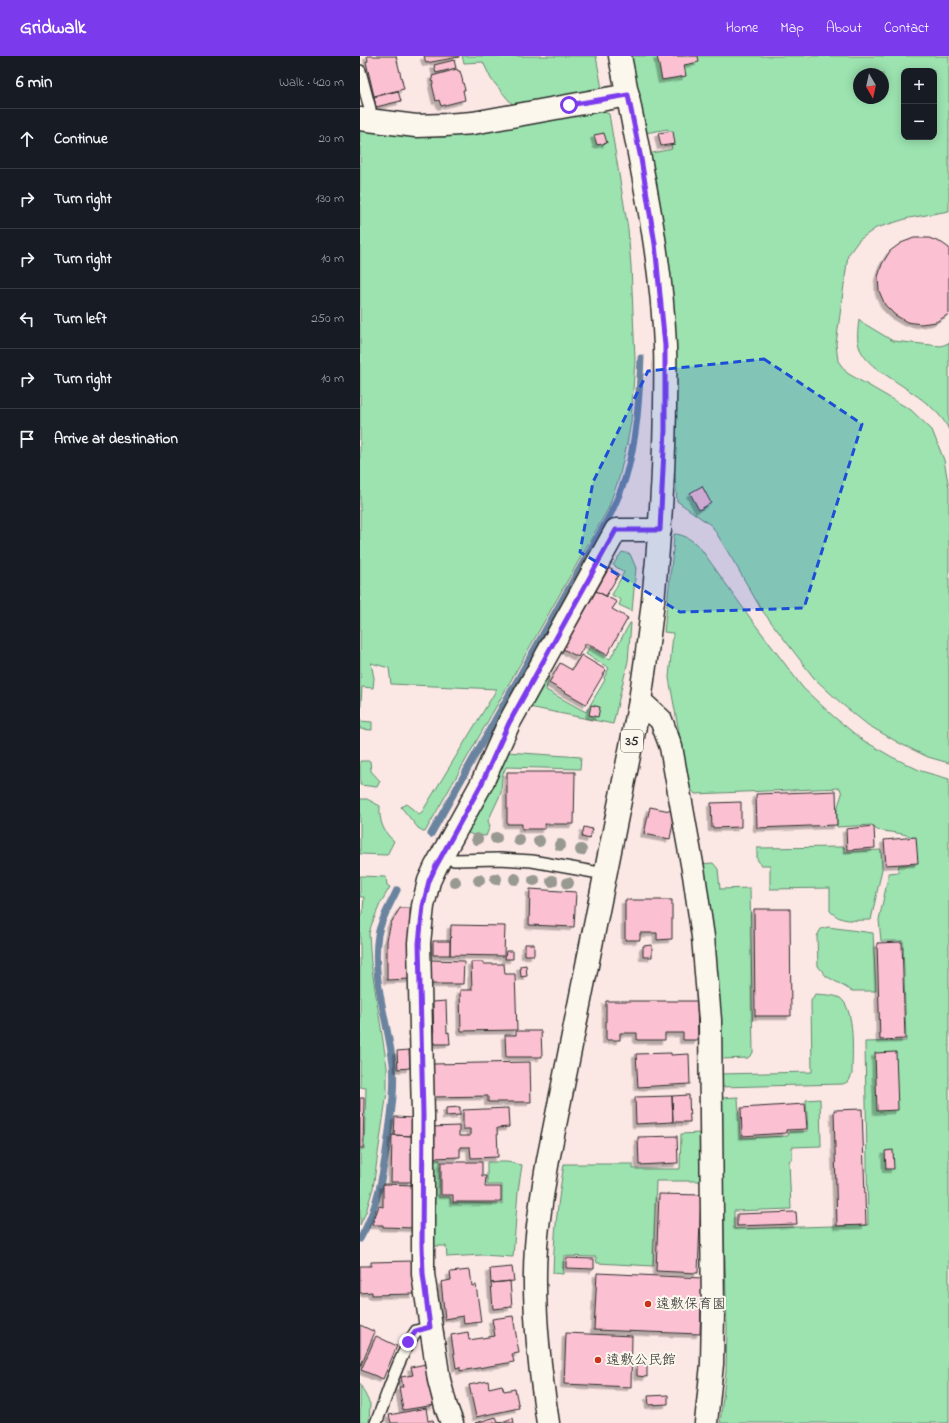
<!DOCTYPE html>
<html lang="en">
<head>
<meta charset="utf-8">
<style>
  body { margin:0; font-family:"Indie Flower","Klee One",sans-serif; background:#242831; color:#f1f3f6 }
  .controls { position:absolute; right:12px; top:12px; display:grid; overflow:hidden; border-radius:8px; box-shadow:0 2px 10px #0003 }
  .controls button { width:36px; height:36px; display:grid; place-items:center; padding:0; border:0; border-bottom:1px solid #363941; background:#171b24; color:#f1f3f6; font:20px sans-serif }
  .compass { position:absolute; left:493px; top:12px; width:36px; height:36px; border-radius:50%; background:#171b24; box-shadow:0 2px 10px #0003; rotate:171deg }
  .stop { position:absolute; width:12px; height:12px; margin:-9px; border:3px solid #7c3aed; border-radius:50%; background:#fff }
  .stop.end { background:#7c3aed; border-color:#fff; box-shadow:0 1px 4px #0008 }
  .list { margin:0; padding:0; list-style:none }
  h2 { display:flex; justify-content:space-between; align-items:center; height:52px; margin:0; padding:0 16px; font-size:17px }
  h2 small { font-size:13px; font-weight:400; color:#9ea1a6 }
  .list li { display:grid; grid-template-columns:26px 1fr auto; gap:12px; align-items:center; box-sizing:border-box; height:60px; padding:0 16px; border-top:1px solid #363941 }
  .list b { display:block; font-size:15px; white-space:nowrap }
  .list em { font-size:13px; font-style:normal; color:#9ea1a6 }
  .icon { flex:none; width:22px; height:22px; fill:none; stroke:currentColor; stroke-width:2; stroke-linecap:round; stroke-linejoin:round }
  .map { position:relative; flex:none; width:589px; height:1367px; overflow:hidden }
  header { display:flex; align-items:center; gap:24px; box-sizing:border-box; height:56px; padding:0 20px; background:#7c3aed; color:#fff }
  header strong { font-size:19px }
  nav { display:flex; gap:22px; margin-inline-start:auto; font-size:14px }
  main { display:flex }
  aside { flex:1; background:#171b24 }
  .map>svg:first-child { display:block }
  .green { fill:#9ce3b0; stroke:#64876e; fill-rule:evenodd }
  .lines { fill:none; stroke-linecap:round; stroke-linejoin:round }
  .stream { stroke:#6a849f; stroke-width:7 }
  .building { fill:#fbc1d2; stroke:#2b2b2b; filter:url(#shadow) }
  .service-casing { stroke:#2b2b2b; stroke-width:14 }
  .minor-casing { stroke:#2b2b2b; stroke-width:25 }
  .primary-casing { stroke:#2b2b2b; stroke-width:25 }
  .service { stroke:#fbf7ec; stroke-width:11 }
  .minor { stroke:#fbf7ec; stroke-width:22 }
  .primary { stroke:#fbf7ec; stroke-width:22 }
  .tree { fill:#989990 }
  .route { stroke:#7c3aed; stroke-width:5 }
  .marked { fill:#1d4ed8; fill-opacity:0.2; stroke:#1d4ed8; stroke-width:3; stroke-dasharray:8 5; stroke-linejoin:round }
  .poi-dot { fill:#c8321e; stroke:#fbf7ec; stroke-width:1.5 }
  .labels { text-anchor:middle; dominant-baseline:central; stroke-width:4; stroke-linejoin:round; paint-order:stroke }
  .shield { fill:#fbf7ec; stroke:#696865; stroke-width:1 }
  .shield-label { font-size:13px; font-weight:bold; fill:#2b2b2b }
  .poi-label { font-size:14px; fill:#2b2b2b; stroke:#fbf7ec; text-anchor:start }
</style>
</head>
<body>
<header>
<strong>Gridwalk</strong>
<nav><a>Home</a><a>Map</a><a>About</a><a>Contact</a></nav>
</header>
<main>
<aside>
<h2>6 min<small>Walk · 420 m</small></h2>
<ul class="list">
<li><svg class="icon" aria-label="ahead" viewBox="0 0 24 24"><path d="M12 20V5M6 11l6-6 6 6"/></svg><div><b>Continue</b></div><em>20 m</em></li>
<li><svg class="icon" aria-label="right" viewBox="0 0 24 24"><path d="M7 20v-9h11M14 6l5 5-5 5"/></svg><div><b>Turn right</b></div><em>130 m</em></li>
<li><svg class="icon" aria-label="right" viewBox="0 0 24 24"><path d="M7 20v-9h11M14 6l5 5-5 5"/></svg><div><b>Turn right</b></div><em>10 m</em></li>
<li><svg class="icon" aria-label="left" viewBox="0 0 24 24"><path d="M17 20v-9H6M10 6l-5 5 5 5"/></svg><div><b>Turn left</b></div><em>250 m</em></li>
<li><svg class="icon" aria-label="right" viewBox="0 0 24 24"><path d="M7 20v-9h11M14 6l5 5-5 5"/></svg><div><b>Turn right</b></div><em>10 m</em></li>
<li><svg class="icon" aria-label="arrive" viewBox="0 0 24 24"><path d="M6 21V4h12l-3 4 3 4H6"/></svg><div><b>Arrive at destination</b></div></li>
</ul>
</aside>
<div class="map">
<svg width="589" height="1367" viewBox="0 0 589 1367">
  <defs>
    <filter id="shadow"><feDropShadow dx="-3.5" dy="3.5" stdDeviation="0" flood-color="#0004"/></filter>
  </defs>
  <rect width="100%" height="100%" fill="#fbe7e4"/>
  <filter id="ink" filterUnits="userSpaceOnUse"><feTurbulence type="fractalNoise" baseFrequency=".025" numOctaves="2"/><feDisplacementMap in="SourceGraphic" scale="8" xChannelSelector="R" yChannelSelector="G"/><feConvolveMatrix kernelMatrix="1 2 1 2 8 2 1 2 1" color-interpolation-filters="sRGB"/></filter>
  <g filter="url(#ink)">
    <path class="green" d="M102,0H236L242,33L152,48L131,23L123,6L104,7Z
      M270,0H589V155L549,162L516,172L499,184L488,199L476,288L478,305L487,317L551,354L572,374L584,404L589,432V707L568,701L539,687L508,669L483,649L454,622L401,553L377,511L352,470L317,445L288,98L312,93L308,73L285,77ZM544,15H574V81H544ZM499,18H523V42H499Z
      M242,55L249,58L268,173L271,210L275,303L271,366L267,388L259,422L248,453L65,776L58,772L41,751L46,748L59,758L62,756L137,633L31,628L29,612L11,607L14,622L13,632L2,631L0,665L12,666V674L0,673V74L54,81H82L105,79Z
      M499,263L503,267L533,285L581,290L589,287V374C579,351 549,335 529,321C518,314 506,306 500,293C496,284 498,273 499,263Z
      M314,478C324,478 334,485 341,493L391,563L443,632L473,660L501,683L532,701L561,715L589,723V1367H360L366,1315L367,1272L360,1042L378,1041L380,1082L428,1080L429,1076L448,1075L446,1044L460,1043L461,1090L432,1091V1103L429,1105L431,1153L374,1155V1173L508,1169L505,986L546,985L543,885H521L519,864L529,817L538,816L539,809H555L553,781L543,778L517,774L512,769L477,771V753L482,738L480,732L335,738L329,731L309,622L313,577L304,576L313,494Z
      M262,496L270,498L276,512L272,555L259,549L261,544L252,539L264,516L253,509Z
      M270,567H271L268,605L253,668L169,651L186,620L189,621L186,634L226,656L245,624L244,622L249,612L226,598L230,591L250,603Z
      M147,696L221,701L220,713L146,711L142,720L141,737L128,765L130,770L126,780L113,779L106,776Z
      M0,705H10L11,715L20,725L17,731L0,729Z
      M0,743H7L20,750C19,765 23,776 34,785L27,799L0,798Z
      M484,791L485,796L521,794L522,813L511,864C495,864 481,867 470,855V832L410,833V809H401L397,803V792Z
      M353,807L358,813L360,833L390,832L393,997L388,1002L361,1003L341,808Z
      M0,820L26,821L27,829L30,831L20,848L11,870L9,878L11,907L27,1011V1036L13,1132L6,1156L0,1169V1093H4L6,1032L0,1031V862L3,854L4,841H0Z
      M468,871L513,877L516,935H492L466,920L458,910L457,880L461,873Z
      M455,938C463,939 472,938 480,942C496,953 492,1000 492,1018L489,1025L483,1028L360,1031L359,1018L452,1016L451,945Z
      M340,1077L341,1125H296L293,1210L237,1207L236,1201L204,1200L203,1218L193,1217C194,1180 198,1144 204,1108H273V1113H320L321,1078Z
      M69,1103L80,1104L79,1141H90L91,1147L142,1148V1129H127V1106H147L162,1109L158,1135L153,1201L122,1199L87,1201L86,1190H68Z
      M0,1328L10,1348L9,1367H0Z"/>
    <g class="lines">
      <path class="stream" d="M71,778L251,457C256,446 261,435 265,423C277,384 279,343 281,302
        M0,1183C19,1151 24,1111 29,1075C32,1053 35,1031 33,1008C28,967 11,920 18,879C21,863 30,849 37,834"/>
    </g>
    <path class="building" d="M7,0H36L44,33L14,40L6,6L8,5Z
      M64,0H99V1L66,7Z
      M297,0H338L339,6L324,9L326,20L302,24Z
      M94,4L96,12L76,17L74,9Z
      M97,13L98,15H100L105,34H103L105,44L81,50L79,44L76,45L72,28H73L72,20Z
      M38,35L41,45L16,51L14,41Z
      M313,75L315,88L301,90L298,77Z
      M244,77L247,87L237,89L234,79Z
      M554,182H569L582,187L589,192V258L576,266L561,268L547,266L535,259L525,249L519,235L518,221L522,208L530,195L541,187Z
      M342,430L351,447L339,454L330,437Z
      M249,512L259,518L246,540L236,535Z
      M236,535L257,546L252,553L268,562L247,599L226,587L218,601L203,593Z
      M221,599L246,614L226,648L189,627L200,607L212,614Z
      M231,649L240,651L238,661L229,659Z
      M147,716H215L214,768H185V773H162V768H147Z
      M476,735L477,769L397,772L396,738Z
      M381,746V771L352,772L351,747Z
      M290,751L315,756L310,783L284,778Z
      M514,770L515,792L487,794L486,773Z
      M224,771L232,773L230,783L222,781Z
      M556,781L558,807L526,809L524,784Z
      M170,833L216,836L214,871L169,869Z
      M265,844H312V883L297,884V877H280V884H265Z
      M40,852H50L51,923L27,924V884L31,867Z
      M394,853H430L431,960H395Z
      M91,869L145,870L144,900L90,899Z
      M73,885H90V899H73Z
      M542,886L545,983L520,984L517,887Z
      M165,888H174V899H165Z
      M292,889V901H283V890Z
      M146,895H153V903H145Z
      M71,904L104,905L103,928H70Z
      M111,906H123V908H144L145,918H155L157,974L101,975L100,934H112Z
      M166,909L167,920L161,921L160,910Z
      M86,945L87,977L89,976L90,988H74L73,946Z
      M246,945H337L338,984H323V977H305V984H277V977H260V984H246Z
      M156,975H181L182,1001H146L145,979H156Z
      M49,994L50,1012L38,1013L37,995Z
      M536,996L538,1054L517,1055L515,997Z
      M311,997V999L329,998L330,1028L278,1031L276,998Z
      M170,1006L171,1046H128V1040L73,1041V1008Z
      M329,1039L330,1066H313L312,1040Z
      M312,1040L313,1066L276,1068L275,1041Z
      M0,1042H4L3,1092H0Z
      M445,1048L447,1073L426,1074V1077L382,1080L381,1052Z
      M100,1051V1059L86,1060V1052Z
      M148,1052L149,1071L137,1072L138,1101L111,1102L110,1091H100V1101L72,1102L71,1071L99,1070V1080H110V1073H103V1054Z
      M502,1053L506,1169L477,1170L474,1054Z
      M35,1061L54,1062L53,1080L34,1079Z
      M32,1079L53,1080L51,1126H31Z
      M317,1080L318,1107L279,1109L278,1081Z
      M533,1094L534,1113H526L525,1095Z
      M81,1106H122V1120H126L125,1131H141V1146H93V1139H81Z
      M23,1128L55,1129V1172L23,1171V1169H12L19,1150L23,1151Z
      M299,1138L341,1139L338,1217L296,1215Z
      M436,1156L437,1168L377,1170V1158Z
      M206,1202L234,1203V1213L206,1212Z
      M53,1205L54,1238L12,1239V1236L0,1237V1210H11V1206Z
      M152,1211L154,1225L131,1227L130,1213Z
      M110,1214L112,1230L116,1229L121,1266L104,1268L103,1260L85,1263L81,1226L91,1224L90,1216Z
      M237,1217L342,1222L340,1278L234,1274Z
      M150,1225L152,1251L133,1253L131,1227Z
      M153,1260L159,1297L152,1298L154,1306L100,1315V1311L96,1312L91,1279L108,1276L109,1284L135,1280L132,1263Z
      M0,1269L15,1276L0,1311Z
      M206,1277L272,1280L271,1331L204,1328Z
      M16,1280L37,1290L23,1323L1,1314Z
      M66,1308L75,1349L43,1354L39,1331H43L41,1321L53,1319L51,1311Z
      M277,1308H287V1321L277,1320Z
      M128,1325L129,1332L142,1329L144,1335L155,1333L159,1352L116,1361L109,1329Z
      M308,1339V1348L289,1349L288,1340Z
      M66,1352L68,1365L73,1364L74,1367H31L29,1359Z
      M136,1361L139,1367L153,1362L154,1367H115Z"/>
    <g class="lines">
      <defs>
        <path id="service" d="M0,15L10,53L9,65
          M81,801L94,804L140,803L172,805L245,818
          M16,1367C29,1335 37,1304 56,1275L70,1271"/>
        <path id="minor" d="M0,63L56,70L85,69L113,67L268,39
          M280,645L301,664L311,691L334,819L343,881L350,964L353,1256L352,1308L346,1367
          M92,1367L86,1351L79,1324L63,1218V1059L59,887L63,850L69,825L76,810L122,727L149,667L256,474H300"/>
        <path id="primary" d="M188,1367C179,1310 172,1249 176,1191C178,1162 183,1133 188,1104L280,645C293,560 301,477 304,391C305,358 306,324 305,290C301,192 278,96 260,0"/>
      </defs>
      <use href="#service" class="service-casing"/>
      <use href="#minor" class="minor-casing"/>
      <use href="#primary" class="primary-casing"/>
      <use href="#service" class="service"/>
      <use href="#minor" class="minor"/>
      <use href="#primary" class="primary"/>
    </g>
    <g class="tree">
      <circle cx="136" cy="782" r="6"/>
      <circle cx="117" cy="783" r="6"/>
      <circle cx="159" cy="784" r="6"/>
      <circle cx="179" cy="785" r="6"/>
      <circle cx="200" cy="789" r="6"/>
      <circle cx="221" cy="794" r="6"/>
      <circle cx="136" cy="823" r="6"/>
      <circle cx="155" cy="823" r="6"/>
      <circle cx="119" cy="824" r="6"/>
      <circle cx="174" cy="824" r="6"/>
      <circle cx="192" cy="825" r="6"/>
      <circle cx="95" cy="826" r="6"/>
      <circle cx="208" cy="827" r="6"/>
    </g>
  </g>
  <g class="lines" filter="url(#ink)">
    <path class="route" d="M48,1286L56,1275L70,1271L63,1218L62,1189L63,1059L59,887L63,850L69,825L76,810L122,727L149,667L256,474H300L305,374V290L295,188L281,103L268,39L209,49"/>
  </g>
  <path class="marked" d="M404,303L502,368L444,552L320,556L220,496L233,426L288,315Z"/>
  <g class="poi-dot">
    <circle cx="288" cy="1248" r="4"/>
    <circle cx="238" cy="1304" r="4"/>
  </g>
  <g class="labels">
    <rect class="shield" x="261" y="674" width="22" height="22" rx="3"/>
    <g class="shield-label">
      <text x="272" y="685">35</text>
    </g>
    <g class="poi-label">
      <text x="296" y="1248">遠敷保育園</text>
      <text x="246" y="1304">遠敷公民館</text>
    </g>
  </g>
</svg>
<div class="controls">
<button>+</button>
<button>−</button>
</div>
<svg class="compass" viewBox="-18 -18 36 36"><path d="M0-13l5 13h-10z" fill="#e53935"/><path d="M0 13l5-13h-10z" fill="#9ea1a6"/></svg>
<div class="stop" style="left:209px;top:49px"></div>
<div class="stop end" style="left:48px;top:1286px"></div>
</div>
</main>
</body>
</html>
